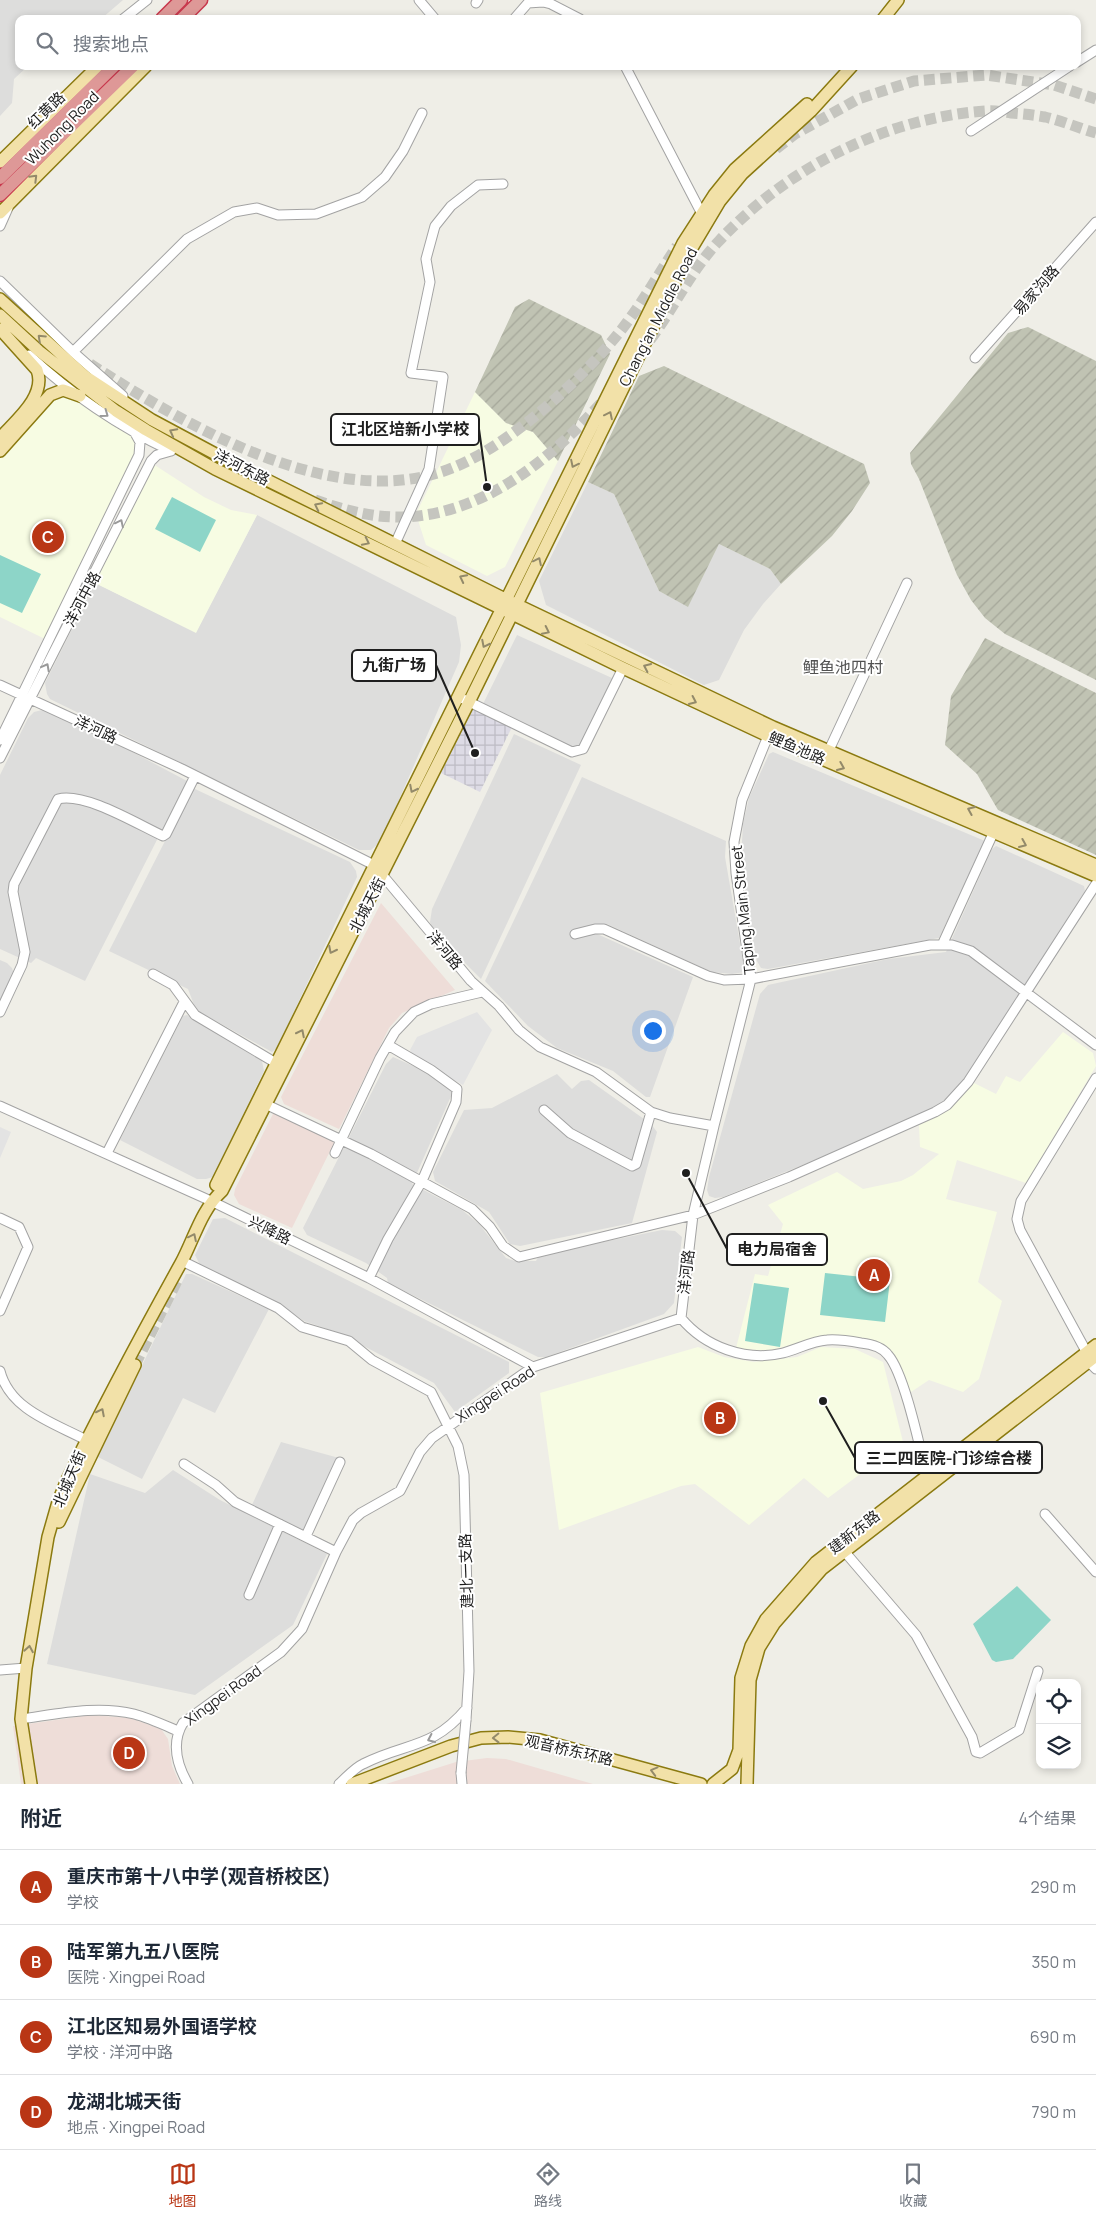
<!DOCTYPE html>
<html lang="zh">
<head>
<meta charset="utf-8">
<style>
  body { margin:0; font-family:Manrope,"Noto Sans SC",sans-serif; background:#f6f6f7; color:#1f2937 }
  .controls { position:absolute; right:15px; bottom:15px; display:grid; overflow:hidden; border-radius:10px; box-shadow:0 2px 8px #0003 }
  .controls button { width:45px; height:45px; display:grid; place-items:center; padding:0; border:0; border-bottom:1px solid #e0e1e3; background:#fff; color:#1f2937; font:25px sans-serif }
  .you { position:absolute; left:652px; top:1030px; width:18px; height:18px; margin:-12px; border:4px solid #fff; border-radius:50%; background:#1a73e8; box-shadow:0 0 0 8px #1a73e833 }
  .badge { display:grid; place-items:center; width:32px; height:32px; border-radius:50%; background:#b93615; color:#fff; font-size:16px; font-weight:700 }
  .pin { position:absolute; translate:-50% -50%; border:2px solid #fff; box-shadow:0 1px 5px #0006 }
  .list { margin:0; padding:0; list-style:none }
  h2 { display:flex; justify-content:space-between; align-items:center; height:65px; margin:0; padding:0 20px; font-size:21px }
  h2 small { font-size:16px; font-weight:400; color:#747a83 }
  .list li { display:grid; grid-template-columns:32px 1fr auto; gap:15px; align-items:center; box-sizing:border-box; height:75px; padding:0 20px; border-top:1px solid #e0e1e3 }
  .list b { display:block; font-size:19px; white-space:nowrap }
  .list p { margin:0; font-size:16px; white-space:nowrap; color:#747a83 }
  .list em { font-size:16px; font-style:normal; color:#747a83 }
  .icon { flex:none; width:28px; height:28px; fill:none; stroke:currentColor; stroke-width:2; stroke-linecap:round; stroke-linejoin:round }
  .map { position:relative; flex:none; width:1096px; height:1784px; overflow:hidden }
  .search { position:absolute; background:#fff; box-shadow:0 2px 8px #0003; left:15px; right:15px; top:15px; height:55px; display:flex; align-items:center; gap:12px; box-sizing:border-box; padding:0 18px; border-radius:10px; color:#747a83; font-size:19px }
  .sheet { height:365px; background:#fff }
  nav { display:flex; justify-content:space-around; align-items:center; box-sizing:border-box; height:70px; border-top:1px solid #e0e1e3; background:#fff; font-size:14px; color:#747a83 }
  nav a { display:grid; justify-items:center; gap:2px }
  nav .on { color:#b93615 }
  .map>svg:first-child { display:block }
  .residential { fill:#dddddc }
  .commercial { fill:#eeddd8 }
  .education { fill:#f7fce3 }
  .construction { fill:url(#construction-furrows) }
  .pitch { fill:#8dd5c8 }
  .parking { fill:#e3e3e3 }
  .plaza { fill:url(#plaza-grid) }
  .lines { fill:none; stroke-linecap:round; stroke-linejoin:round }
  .major-tunnel { stroke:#c5c5bf; stroke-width:11; stroke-dasharray:11 5.5; stroke-linecap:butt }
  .minor-casing { stroke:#a3a3a3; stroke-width:11 }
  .major-casing { stroke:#8b7a10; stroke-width:14 }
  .highway-casing { stroke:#c8384d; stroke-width:15 }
  .minor { stroke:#fff; stroke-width:9 }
  .major { stroke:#f2e1a8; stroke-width:11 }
  .highway { stroke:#de9897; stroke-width:12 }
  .minor-bridge-casing { stroke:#a3a3a3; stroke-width:11; stroke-linecap:butt }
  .minor-bridge { stroke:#fff; stroke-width:9 }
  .oneway { stroke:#938a6a }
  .oneway2 { stroke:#9a9a9a }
  .labels { text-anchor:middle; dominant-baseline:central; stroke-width:4; stroke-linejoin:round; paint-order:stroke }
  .street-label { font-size:15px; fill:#1f1f1f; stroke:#fff }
  .neighbourhood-label { font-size:16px; fill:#525252; stroke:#fff }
  .leader { fill:none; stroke:#1f1f1f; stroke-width:2 }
  .callout-dot { fill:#1f1f1f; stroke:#fff; stroke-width:2 }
  .callout { fill:#fff; stroke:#1f1f1f; stroke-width:2 }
  .callout-label { font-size:16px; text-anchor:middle; font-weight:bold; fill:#1f1f1f }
</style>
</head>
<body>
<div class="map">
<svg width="1096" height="1784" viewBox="0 0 1096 1784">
  <defs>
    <pattern id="construction-furrows" width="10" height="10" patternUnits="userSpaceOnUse" patternTransform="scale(1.25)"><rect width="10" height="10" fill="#c0c3b3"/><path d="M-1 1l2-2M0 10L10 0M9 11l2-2" fill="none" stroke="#a5a79a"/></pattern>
    <pattern id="plaza-grid" width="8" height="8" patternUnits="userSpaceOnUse" patternTransform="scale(1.25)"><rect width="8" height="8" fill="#dddbe5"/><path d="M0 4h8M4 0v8" fill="none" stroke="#bdbcc4"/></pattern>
  </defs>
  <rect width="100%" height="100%" fill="#efeee7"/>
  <path class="residential" d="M0,0H123L101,19H19V66H28L14,79L12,103L0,116Z
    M588,482L614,494L659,591L688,606L719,544L770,569L781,584L763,604L744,630L719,680L704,685L546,605L539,581Z
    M257,515L456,617L461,645L459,662L381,841L371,850H359L50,699L47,694L45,683L95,583L196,632Z
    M517,635L612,678L582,744L572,748L482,706Z
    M42,710L52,711L61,714L187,781L85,981L36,958L31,963L0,949V775L28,718L34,712Z
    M514,734L581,765L481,979L433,931L430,922L432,909Z
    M773,752L985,841L939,938L768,969L761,968L757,961L749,924L741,858L743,824L749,798L769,754Z
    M582,777L726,841L725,857L745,972L732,974L712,972L607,924L592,925L586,929L693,977L650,1097H646L613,1071L557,1048L528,1026L485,981Z
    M195,789L350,862L356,871L357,877L277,1048L272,1052L196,1010L188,989L109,951L191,790Z
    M996,846L1084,886L1085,891L965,1081L954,1093L924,1114L880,1134L723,1197L715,1198L709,1196L707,1190L709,1177L760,994L768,985L888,959L946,952L992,849Z
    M0,960L7,963L12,968L14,974L0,1003Z
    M187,1015L262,1061L264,1071L213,1177L206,1179H197L120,1140L183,1016Z
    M393,1057L456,1085L412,1184L462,1210L479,1224L506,1258L515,1261H536L539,1255L662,1230L675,1231L682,1237L674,1303L664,1314L546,1357H538L388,1283L387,1278L366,1263L307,1235L303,1228L386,1064Z
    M557,1074L572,1089L581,1081L589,1080L651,1124L657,1132L632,1223L520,1246L510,1244L489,1212L435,1181L433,1172L464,1110L492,1108Z
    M225,1218L509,1362V1373L455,1412L434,1383L339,1333L304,1321L278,1303L200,1265L195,1255L213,1219Z
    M186,1274H192L269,1309L215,1413L183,1398L142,1479L98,1457Z
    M281,1442L339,1458L305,1534L251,1507Z
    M173,1470L220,1500L327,1554L293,1625L195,1695L47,1664L90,1474L145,1493Z"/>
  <path class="commercial" d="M381,903L455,990L402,1013L397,1019L389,1028L339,1129L284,1104L281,1097Z
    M274,1112L335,1141L292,1228L239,1204L234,1195L235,1189Z
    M91,1715L130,1718L161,1729L168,1739L172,1766L180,1784H21L13,1726Z
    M487,1758L506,1759L593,1784H386L456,1762Z"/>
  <path class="education" d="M475,392L506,423L533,432L558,461L505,567L487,576L426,545L416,514Z
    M57,394L72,396L132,437L137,450L45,639L0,617V457L46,402Z
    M153,464L204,497L231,510L257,515L196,633L95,583Z
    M1063,1032L1093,1053L1096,1066L1026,1183L957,1160L946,1199L997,1212L978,1282L1002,1301L979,1379L963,1392L929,1380L908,1394L881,1345L871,1340L839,1336L815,1339L768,1351L736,1348L755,1274L768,1276L783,1224L768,1205L837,1172L863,1189L901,1181L913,1175L939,1154L920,1147L919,1125L950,1107L974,1083L996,1094L1006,1076L1020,1082Z
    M698,1347L724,1357L754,1362L797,1357L821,1347L855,1349L883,1362L903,1442L828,1498L804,1478L749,1525L695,1484L681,1486L559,1530L540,1393Z"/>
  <path class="construction" d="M529,299L601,335L610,354L558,461L533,432L506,423L475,392L515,307Z
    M1028,327L1096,361V680L1005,634L985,618L971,600L957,575L919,479L911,464L910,453L1008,333Z
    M664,366L864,464L870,483L852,511L832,536L781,584L770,569L719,544L688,607L659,591L614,494L588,482L639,376Z
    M985,638L1096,693V855L998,810L977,774L945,745L951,696Z"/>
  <path class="pitch" d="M172,497L216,520L200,552L155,529Z
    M0,555L41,574L22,613L0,603Z
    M825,1273L890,1280L885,1322L820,1315Z
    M754,1283L789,1288L780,1347L745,1341Z
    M1017,1586L1051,1620L1013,1659L996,1662L992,1660L973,1624Z"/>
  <path class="parking" d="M477,1012L492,1030L463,1085L413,1057L410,1050L417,1037Z
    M0,1127L11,1132L0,1158Z"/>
  <path class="plaza" d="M473,708L512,727L480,792L441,773Z"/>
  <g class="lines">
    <path class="major-tunnel" d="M776,149L795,134L858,99L914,81L986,75L1054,85L1096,99
      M0,309L58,358
      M650,340C674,308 691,270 719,241C787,168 885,118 985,111C994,110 1003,112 1011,113C1023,114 1034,115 1045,117C1062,121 1079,128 1096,133
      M90,364C184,424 327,509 441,472C502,453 579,382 618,334C640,307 658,275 677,246
      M108,397C148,425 190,449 235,470
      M315,500C344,510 373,518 404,517C484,514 551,459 602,402
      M135,1365L178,1279"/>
    <defs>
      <path id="minor" d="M419,0L435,19
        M476,3L478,0
        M123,19L147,0
        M514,19L528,3L543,2L551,4L580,19
        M1077,62L1096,50
        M625,66L704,218
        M971,131L1070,66
        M0,226L8,208
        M0,281L73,352L123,396
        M73,352L187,239L234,212L257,208L278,215L316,214L362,197L385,177L403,151L422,113
        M29,355C71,394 120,427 171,451
        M975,358L1096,222
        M395,544L429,469L443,377L411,373L430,282L426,259L435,226L451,206L478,185L503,184
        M0,685L182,769L374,865L471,981L499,1006L519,1030L540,1047L596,1072L651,1112L670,1118L714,1126L693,1215L681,1318
        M459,697L572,752L583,749L623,668
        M0,740L139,455L140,442L135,433
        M829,750L907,583
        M0,758L151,461L157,455L171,451
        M575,934L595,929H604L708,976L724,980L751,979L930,945H952L971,951L1096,1045
        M942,945L996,827
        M153,974L173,985L195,1015L281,1066
        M0,1012L22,965L25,952L13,892L14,884L58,799C85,792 137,824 163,836L166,834L195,776
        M1096,1078L1021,1201L1017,1219L1020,1230L1087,1353L1089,1362L1096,1369
        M261,1102L371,1154L472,1209L490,1227L503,1246L519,1257L693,1215L789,1177L935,1112L947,1105L968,1082L1096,884
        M0,1106L211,1201L369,1278L533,1367
        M544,1110L570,1133L632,1166L636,1164L651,1112
        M714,1126L751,979L736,873L734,842L742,800L770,731
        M107,1153L184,1002
        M335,1153L380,1058L395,1032L414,1012L431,1004L482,992
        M0,1218L19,1227L28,1247L0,1311
        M182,1261L278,1308L302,1327L349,1341L372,1360L431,1392L458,1446L464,1475L469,1671L466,1720
        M369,1278L388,1239L422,1181L456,1102L457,1089L431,1070L388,1045
        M0,1371C10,1410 54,1423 86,1440
        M184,1464L216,1485L235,1502L336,1552
        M1045,1514L1096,1572
        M306,1536L340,1462
        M844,1551L916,1635L972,1737L976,1752L980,1753L1019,1730L1038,1671
        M249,1595L280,1524
        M0,1670L26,1668
        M21,1719C58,1714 97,1705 134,1714C149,1718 164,1725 178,1731
        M461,1773L462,1784
        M188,1784C177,1765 171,1743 183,1723L281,1652L302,1629L336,1552L353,1520L361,1513L400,1491L420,1452L432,1438L533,1367L681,1318C705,1347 746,1362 783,1353C798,1349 812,1341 827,1340C838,1339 850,1341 861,1343C871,1344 882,1347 888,1355C905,1374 921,1453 928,1481
        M339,1784C346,1778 354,1768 363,1764C406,1742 432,1750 467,1708"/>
      <path id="major" d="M883,19L898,0
        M0,162L98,66
        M0,213L146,66
        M0,299L85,376L152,420L221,457L507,600L773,727L1096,865
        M0,315L39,351L116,411L146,430L215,469L623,668L768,736L1096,876
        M0,329L37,370C47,396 15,421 0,438
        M0,451L50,395L63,390L80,396
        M216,1185L683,243L714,195L735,169L807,104
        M59,1522L135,1365
        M31,1784L21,1719L26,1668L48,1537L58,1502L66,1482C102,1408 141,1335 181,1263C194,1239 201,1210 222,1191L469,702L692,248L720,201L742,174L811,111L852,66
        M352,1784L451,1746L481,1738L508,1737L540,1740L701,1784
        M713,1784L732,1769L739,1750L741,1678L751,1646L766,1619L816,1562L1096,1345
        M747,1784L750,1680L759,1648L774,1624L822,1569L1096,1356"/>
      <path id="highway" d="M162,19L181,0
        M182,19L201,0
        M0,178L114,66
        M0,195L133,66"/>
    </defs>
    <use href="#minor" class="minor-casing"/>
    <use href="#major" class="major-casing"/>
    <use href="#highway" class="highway-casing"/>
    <use href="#minor" class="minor"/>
    <use href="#major" class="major"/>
    <use href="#highway" class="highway"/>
    <defs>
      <path id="minor-bridge" d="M461,1773L466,1720"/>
    </defs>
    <use href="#minor-bridge" class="minor-bridge-casing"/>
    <use href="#minor-bridge" class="minor-bridge"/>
  </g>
  <defs><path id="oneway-chevron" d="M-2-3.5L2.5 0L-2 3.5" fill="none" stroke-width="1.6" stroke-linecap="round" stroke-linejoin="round" transform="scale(1.25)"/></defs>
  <g class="oneway">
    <use href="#oneway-chevron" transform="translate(34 178) rotate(-45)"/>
    <use href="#oneway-chevron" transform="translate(41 338) rotate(-137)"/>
    <use href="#oneway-chevron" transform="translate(609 415) rotate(-64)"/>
    <use href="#oneway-chevron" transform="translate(173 432) rotate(-152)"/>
    <use href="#oneway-chevron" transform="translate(574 464) rotate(116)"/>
    <use href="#oneway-chevron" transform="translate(318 506) rotate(-153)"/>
    <use href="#oneway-chevron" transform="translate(366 542) rotate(26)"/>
    <use href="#oneway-chevron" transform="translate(538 561) rotate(-64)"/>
    <use href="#oneway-chevron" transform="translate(463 578) rotate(-153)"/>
    <use href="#oneway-chevron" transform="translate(546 631) rotate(26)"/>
    <use href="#oneway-chevron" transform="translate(485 644) rotate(117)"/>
    <use href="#oneway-chevron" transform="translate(647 667) rotate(-155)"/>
    <use href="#oneway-chevron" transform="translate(693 701) rotate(25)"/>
    <use href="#oneway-chevron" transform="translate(841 767) rotate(23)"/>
    <use href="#oneway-chevron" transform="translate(413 789) rotate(117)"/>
    <use href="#oneway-chevron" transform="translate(971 810) rotate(-157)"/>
    <use href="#oneway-chevron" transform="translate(1023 844) rotate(23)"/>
    <use href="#oneway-chevron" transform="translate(332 950) rotate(117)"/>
    <use href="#oneway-chevron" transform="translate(301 1033) rotate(-63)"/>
    <use href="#oneway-chevron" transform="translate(193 1237) rotate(-64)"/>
    <use href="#oneway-chevron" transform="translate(101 1412) rotate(-63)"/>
    <use href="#oneway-chevron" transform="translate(29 1649) rotate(-80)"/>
    <use href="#oneway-chevron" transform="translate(496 1738) rotate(179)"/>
    <use href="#oneway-chevron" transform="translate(654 1771) rotate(-165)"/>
  </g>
  <g class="oneway2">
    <use href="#oneway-chevron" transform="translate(105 414) rotate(36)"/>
    <use href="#oneway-chevron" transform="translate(120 523) rotate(-64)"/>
    <use href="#oneway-chevron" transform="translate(46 667) rotate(-62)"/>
    <use href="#oneway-chevron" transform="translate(431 1739) rotate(155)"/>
  </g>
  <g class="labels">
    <g class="street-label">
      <text transform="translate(46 110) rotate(-44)">红黄路</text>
      <text transform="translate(62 128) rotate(-45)">Wuhong Road</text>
      <text transform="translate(1036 290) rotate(-49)">易家沟路</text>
      <text transform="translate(658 317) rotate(-63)">Chang'an Middle Road</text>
      <text transform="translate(242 467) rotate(27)">洋河东路</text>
      <text transform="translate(82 599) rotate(-62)">洋河中路</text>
      <text transform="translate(96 729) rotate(25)">洋河路</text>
      <text transform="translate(797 748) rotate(23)">鲤鱼池路</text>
      <text transform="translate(367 905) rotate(-63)">北城天街</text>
      <text transform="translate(743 910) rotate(-96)">Taping Main Street</text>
      <text transform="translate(445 950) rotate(50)">洋河路</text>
      <text transform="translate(270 1230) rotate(26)">兴降路</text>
      <text transform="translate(686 1272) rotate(-83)">洋河路</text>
      <text transform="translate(495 1394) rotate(-33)">Xingpei Road</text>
      <text transform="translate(69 1479) rotate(-67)">北城天街</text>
      <text transform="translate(854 1532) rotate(-38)">建新东路</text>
      <text transform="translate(466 1571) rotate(-92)">建北一支路</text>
      <text transform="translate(223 1695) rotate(-36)">Xingpei Road</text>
      <text transform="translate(569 1750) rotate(13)">观音桥东环路</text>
    </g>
    <g class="neighbourhood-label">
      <text x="843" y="667">鲤鱼池四村</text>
    </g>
  </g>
  <path class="leader" d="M487 487L479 429M475 753L436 665M686 1173L727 1249M823 1401L855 1458"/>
  <g class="callout-dot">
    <circle cx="487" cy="487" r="5"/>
    <circle cx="475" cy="753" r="5"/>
    <circle cx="686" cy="1173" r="5"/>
    <circle cx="823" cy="1401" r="5"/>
  </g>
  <g class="callout">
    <rect x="331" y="414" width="148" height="31" rx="5"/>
    <rect x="352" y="650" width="84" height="31" rx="5"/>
    <rect x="727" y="1234" width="100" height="31" rx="5"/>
    <rect x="855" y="1442" width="187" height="31" rx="5"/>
  </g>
  <g class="callout-label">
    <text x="405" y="435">江北区培新小学校</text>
    <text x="394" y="671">九街广场</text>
    <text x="777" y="1255">电力局宿舍</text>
    <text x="949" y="1464">三二四医院-门诊综合楼</text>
  </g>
</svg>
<div class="controls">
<button><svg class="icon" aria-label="locate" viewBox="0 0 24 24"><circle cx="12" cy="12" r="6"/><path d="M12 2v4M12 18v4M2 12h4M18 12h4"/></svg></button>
<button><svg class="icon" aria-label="layers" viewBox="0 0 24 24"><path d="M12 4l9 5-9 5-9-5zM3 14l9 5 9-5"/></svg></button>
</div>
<div class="you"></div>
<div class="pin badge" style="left:874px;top:1275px">A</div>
<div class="pin badge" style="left:720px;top:1418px">B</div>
<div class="pin badge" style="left:48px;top:537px">C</div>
<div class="pin badge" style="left:129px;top:1753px">D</div>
<div class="search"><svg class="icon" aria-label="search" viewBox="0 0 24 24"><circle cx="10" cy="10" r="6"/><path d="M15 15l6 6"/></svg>搜索地点</div>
</div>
<section class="sheet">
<h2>附近<small>4个结果</small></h2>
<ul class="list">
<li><span class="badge">A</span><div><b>重庆市第十八中学(观音桥校区)</b><p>学校</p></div><em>290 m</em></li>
<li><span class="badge">B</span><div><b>陆军第九五八医院</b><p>医院 · Xingpei Road</p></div><em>350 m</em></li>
<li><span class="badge">C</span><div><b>江北区知易外国语学校</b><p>学校 · 洋河中路</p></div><em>690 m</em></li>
<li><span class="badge">D</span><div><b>龙湖北城天街</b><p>地点 · Xingpei Road</p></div><em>790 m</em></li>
</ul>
</section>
<nav>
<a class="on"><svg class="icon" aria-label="map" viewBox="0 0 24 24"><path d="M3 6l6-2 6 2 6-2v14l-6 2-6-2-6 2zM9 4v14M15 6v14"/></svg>地图</a>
<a><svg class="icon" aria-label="directions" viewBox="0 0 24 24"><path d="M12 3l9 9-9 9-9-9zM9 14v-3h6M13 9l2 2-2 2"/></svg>路线</a>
<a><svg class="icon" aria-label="saved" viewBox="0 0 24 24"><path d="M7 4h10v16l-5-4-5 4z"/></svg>收藏</a>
</nav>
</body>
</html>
